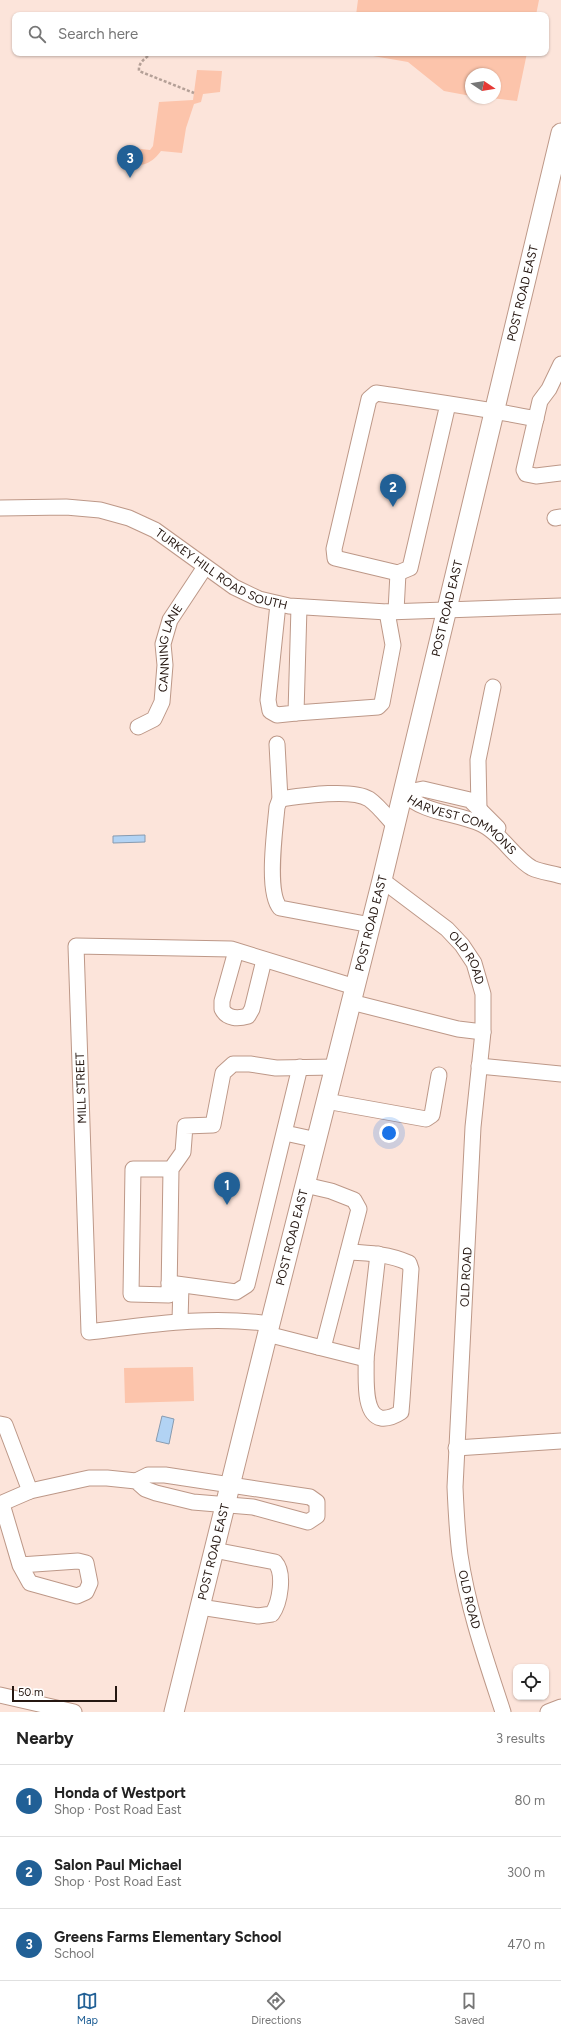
<!DOCTYPE html>
<html lang="en">
<head>
<meta charset="utf-8">
<style>
  body { margin:0; font-family:Figtree,sans-serif; background:#f2f2f2; color:#222 }
  .controls { position:absolute; right:12px; bottom:12px; display:grid; overflow:hidden; border-radius:8px; box-shadow:0 1px 3px #0004 }
  .controls button { width:36px; height:36px; display:grid; place-items:center; padding:0; border:0; border-bottom:1px solid #e0e0e0; background:#fff; color:#222; font:20px sans-serif }
  .compass { position:absolute; left:465px; top:68px; width:36px; height:36px; border-radius:50%; background:#fff; box-shadow:0 1px 3px #0004; rotate:102deg }
  .scale { position:absolute; left:12px; bottom:10px; width:105px; box-sizing:border-box; padding-left:4px; border:2px solid #251711; border-top:0; font-size:11px; line-height:14px; white-space:nowrap; color:#251711; -webkit-text-stroke:3px #fff; paint-order:stroke }
  .you { position:absolute; left:389px; top:1133px; width:14px; height:14px; margin:-10px; border:3px solid #fff; border-radius:50%; background:#1a73e8; box-shadow:0 0 0 6px #1a73e833 }
  .badge { display:grid; place-items:center; width:26px; height:26px; border-radius:50%; background:#216096; color:#fff; font-size:13px; font-weight:700 }
  .pin { position:absolute; translate:-50% -33px; filter:drop-shadow(0 1px 2px #0008) }
  .pin::after { content:''; position:absolute; top:21px; width:14px; height:12px; background:inherit; clip-path:polygon(0 0,100% 0,50% 100%) }
  .list { margin:0; padding:0; list-style:none }
  h2 { display:flex; justify-content:space-between; align-items:center; height:52px; margin:0; padding:0 16px; font-size:17px }
  h2 small { font-size:13px; font-weight:400; color:#767676 }
  .list li { display:grid; grid-template-columns:26px 1fr auto; gap:12px; align-items:center; box-sizing:border-box; height:72px; padding:0 16px; border-top:1px solid #e0e0e0 }
  .list b { display:block; font-size:15px; white-space:nowrap }
  .list p { margin:0; font-size:13px; white-space:nowrap; color:#767676 }
  .list em { font-size:13px; font-style:normal; color:#767676 }
  .icon { flex:none; width:22px; height:22px; fill:none; stroke:currentColor; stroke-width:2; stroke-linecap:round; stroke-linejoin:round }
  .map { position:relative; flex:none; width:561px; height:1712px; overflow:hidden }
  .search { position:absolute; background:#fff; box-shadow:0 1px 3px #0004; left:12px; right:12px; top:12px; height:44px; display:flex; align-items:center; gap:10px; box-sizing:border-box; padding:0 14px; border-radius:8px; color:#767676; font-size:15px }
  .sheet { height:268px; background:#fff }
  nav { display:flex; justify-content:space-around; align-items:center; box-sizing:border-box; height:56px; border-top:1px solid #e0e0e0; background:#fff; font-size:11px; color:#767676 }
  nav a { display:grid; justify-items:center; gap:2px }
  nav .on { color:#216096 }
  .map>svg:first-child { display:block }
  .green { fill:#fcc4ab }
  .water { fill:#b2d3f4; stroke:#889bb0 }
  .lines { fill:none; stroke-linecap:round; stroke-linejoin:round }
  .minor-casing { stroke:#bd9888; stroke-width:17 }
  .major-casing { stroke:#bd9888; stroke-width:21 }
  .path { stroke:#b4a097; stroke-width:2.5; stroke-dasharray:3 2; stroke-linecap:butt }
  .minor { stroke:#fff; stroke-width:15 }
  .major { stroke:#fff; stroke-width:19 }
  .labels { text-anchor:middle; dominant-baseline:central; stroke-width:3; stroke-linejoin:round; paint-order:stroke }
  .street-label { font-size:12px; fill:#251711; stroke:#fff }
</style>
</head>
<body>
<div class="map">
<svg width="561" height="1712" viewBox="0 0 561 1712">
  <rect width="100%" height="100%" fill="#fce4da"/>
  <path class="green" d="M358,0H539L536,15H356Z
    M366,53H527L517,101L491,98H495V74H471V96L444,91L408,62L367,55Z
    M197,70L222,71L220,92L203,94L201,102L194,104L186,128L182,153L161,151C149,167 141,165 122,166L124,147L150,150L153,146L159,102L193,100Z
    M193,1367L194,1401L125,1403L124,1368Z"/>
  <path class="water" d="M145,835V842L113,843V836Z
    M162,1416L174,1419L169,1444L156,1441Z"/>
  <g class="lines">
    <defs>
      <g id="minor">
        <path d="M561,364L549,389L540,401L524,470L526,474L536,476L561,473"/>
        <path d="M448,404L410,568L398,573L335,558L334,549L369,399L376,393C430,401 483,408 536,419"/>
        <path id="s1" d="M0,508L66,507L100,510L129,518L155,530L234,587L259,599L289,606L387,612L561,606"/>
        <path d="M555,518L561,517"/>
        <path d="M278,604L268,700L270,711L277,715L296,713L299,607"/>
        <path d="M396,611L398,573"/>
        <path d="M296,713L378,707L382,703L393,645L387,612"/>
        <path id="s2" d="M138,727L154,719L162,702L165,665L163,644L170,620L205,567"/>
        <path d="M277,744L280,799L277,807C275,830 266,892 280,908L371,925"/>
        <path id="s3" d="M403,793C425,814 454,812 481,824C500,832 514,858 532,868C540,872 552,873 561,876"/>
        <path d="M403,793L423,789L470,800L498,828"/>
        <path d="M280,799C301,796 351,788 369,799C379,806 387,817 395,826"/>
        <path d="M479,809L478,760L493,687"/>
        <path id="s4" d="M382,880L447,929L462,945L474,963L483,994V1032L473,1127L455,1487C456,1510 457,1532 460,1555C468,1609 486,1660 503,1712"/>
        <path d="M236,951L222,1001V1009C227,1019 238,1019 248,1016L252,1009L264,960"/>
        <path d="M351,1002L458,1029L483,1032"/>
        <path d="M479,1066L561,1074"/>
        <path d="M326,1101L426,1119L432,1115L439,1075"/>
        <path d="M285,1133L317,1140"/>
        <path d="M171,1169H133L131,1294L169,1295L171,1169L183,1152L185,1126L213,1125L223,1073L233,1064H250L276,1068L335,1067"/>
        <path d="M348,1252C368,1253 390,1254 409,1263L411,1269L402,1400L401,1412C395,1416 389,1419 381,1418C362,1414 367,1374 366,1359"/>
        <path d="M169,1283L236,1292L247,1285L300,1067"/>
        <path d="M180,1321L181,1285"/>
        <path d="M270,1324C209,1315 148,1325 89,1332L76,946L231,949L355,987"/>
        <path d="M267,1334L318,1347L324,1344L359,1209L354,1200L331,1191L305,1185"/>
        <path d="M318,1347L366,1359L378,1254"/>
        <path d="M0,1424L5,1425L30,1491"/>
        <path d="M456,1448L561,1441"/>
        <path d="M0,1504L30,1491L89,1478H107L136,1481L148,1475H165L310,1497L317,1502V1516L308,1522L253,1507L193,1502L156,1493L145,1489L136,1481"/>
        <path d="M2,1504L20,1565L30,1583L77,1596L86,1592L90,1583L86,1563L78,1561L20,1565"/>
        <path d="M200,1607L258,1616L272,1614C280,1603 285,1573 275,1562L214,1550"/>
        <path d="M0,1695L74,1712"/>
        <path d="M548,1712L561,1707"/>
      </g>
      <g id="major">
        <path id="s5" d="M174,1712L270,1324L382,880L561,133"/>
      </g>
    </defs>
    <use href="#minor" class="minor-casing"/>
    <use href="#major" class="major-casing"/>
    <path class="path" d="M242,15L246,14
      M152,53C146,58 138,62 139,71L194,93"/>
    <use href="#minor" class="minor"/>
    <use href="#major" class="major"/>
  </g>
  <g class="labels">
    <g class="street-label">
      <text stroke="none"><textPath href="#s5" startOffset="1461">POST ROAD EAST</textPath></text>
      <text stroke="none"><textPath href="#s1" startOffset="237">TURKEY HILL ROAD SOUTH</textPath></text>
      <text stroke="none"><textPath href="#s5" startOffset="1137">POST ROAD EAST</textPath></text>
      <text stroke="none"><textPath href="#s2" startOffset="92">CANNING LANE</textPath></text>
      <text stroke="none"><textPath href="#s3" startOffset="68">HARVEST COMMONS</textPath></text>
      <text stroke="none"><textPath href="#s5" startOffset="813">POST ROAD EAST</textPath></text>
      <text stroke="none"><textPath href="#s4" startOffset="117">OLD ROAD</textPath></text>
      <text transform="translate(81 1088) rotate(-92)">MILL STREET</text>
      <text stroke="none"><textPath href="#s5" startOffset="489">POST ROAD EAST</textPath></text>
      <text transform="translate(466 1277) rotate(-87)">OLD ROAD</text>
      <text stroke="none"><textPath href="#s5" startOffset="165">POST ROAD EAST</textPath></text>
      <text stroke="none"><textPath href="#s4" startOffset="765">OLD ROAD</textPath></text>
    </g>
  </g>
</svg>
<div class="controls">
<button><svg class="icon" aria-label="locate" viewBox="0 0 24 24"><circle cx="12" cy="12" r="6"/><path d="M12 2v4M12 18v4M2 12h4M18 12h4"/></svg></button>
</div>
<svg class="compass" viewBox="-18 -18 36 36"><path d="M0-13l5 13h-10z" fill="#e53935"/><path d="M0 13l5-13h-10z" fill="#767676"/></svg>
<div class="scale">50 m</div>
<div class="you"></div>
<div class="pin badge" style="left:227px;top:1205px">1</div>
<div class="pin badge" style="left:393px;top:507px">2</div>
<div class="pin badge" style="left:130px;top:178px">3</div>
<div class="search"><svg class="icon" aria-label="search" viewBox="0 0 24 24"><circle cx="10" cy="10" r="6"/><path d="M15 15l6 6"/></svg>Search here</div>
</div>
<section class="sheet">
<h2>Nearby<small>3 results</small></h2>
<ul class="list">
<li><span class="badge">1</span><div><b>Honda of Westport</b><p>Shop · Post Road East</p></div><em>80 m</em></li>
<li><span class="badge">2</span><div><b>Salon Paul Michael</b><p>Shop · Post Road East</p></div><em>300 m</em></li>
<li><span class="badge">3</span><div><b>Greens Farms Elementary School</b><p>School</p></div><em>470 m</em></li>
</ul>
</section>
<nav>
<a class="on"><svg class="icon" aria-label="map" viewBox="0 0 24 24"><path d="M3 6l6-2 6 2 6-2v14l-6 2-6-2-6 2zM9 4v14M15 6v14"/></svg>Map</a>
<a><svg class="icon" aria-label="directions" viewBox="0 0 24 24"><path d="M12 3l9 9-9 9-9-9zM9 14v-3h6M13 9l2 2-2 2"/></svg>Directions</a>
<a><svg class="icon" aria-label="saved" viewBox="0 0 24 24"><path d="M7 4h10v16l-5-4-5 4z"/></svg>Saved</a>
</nav>
</body>
</html>
